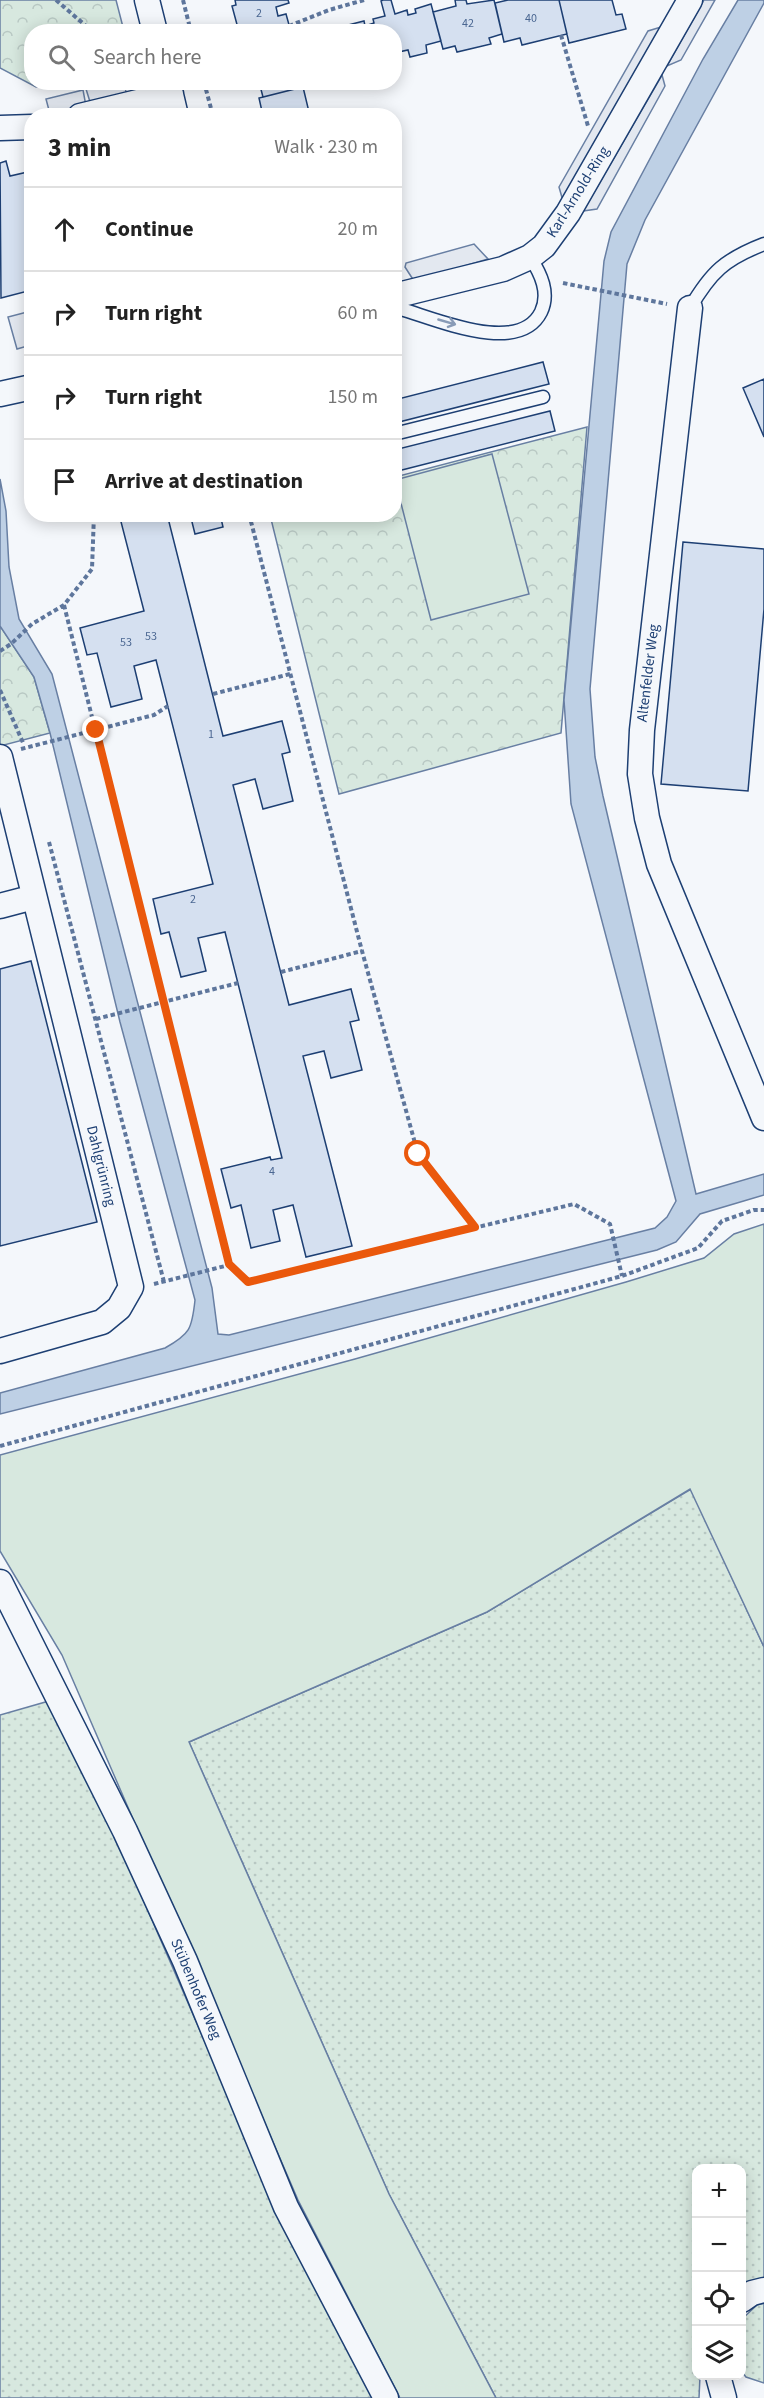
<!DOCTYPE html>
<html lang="en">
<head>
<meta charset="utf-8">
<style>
  body { margin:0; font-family:"Source Sans 3",sans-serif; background:#f2f2f2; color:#222 }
  .controls { position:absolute; right:18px; bottom:18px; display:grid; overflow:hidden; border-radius:12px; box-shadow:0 3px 15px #0003 }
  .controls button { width:54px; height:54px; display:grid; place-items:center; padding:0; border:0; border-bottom:2px solid #e0e0e0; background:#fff; color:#222; font:30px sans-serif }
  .stop { position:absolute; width:18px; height:18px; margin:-14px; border:4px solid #ea580c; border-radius:50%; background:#fff }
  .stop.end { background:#ea580c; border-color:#fff; box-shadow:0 2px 6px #0008 }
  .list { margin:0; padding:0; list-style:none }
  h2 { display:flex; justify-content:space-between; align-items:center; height:78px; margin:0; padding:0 24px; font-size:26px }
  h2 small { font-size:20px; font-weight:400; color:#767676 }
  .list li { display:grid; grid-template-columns:39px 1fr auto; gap:18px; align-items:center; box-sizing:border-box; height:84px; padding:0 24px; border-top:2px solid #e0e0e0 }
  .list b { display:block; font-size:22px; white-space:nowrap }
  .list em { font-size:20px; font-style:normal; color:#767676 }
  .icon { flex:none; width:33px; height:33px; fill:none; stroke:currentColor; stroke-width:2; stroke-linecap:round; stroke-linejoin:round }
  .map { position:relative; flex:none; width:764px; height:2398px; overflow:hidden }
  .search { position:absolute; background:#fff; box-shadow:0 3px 15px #0003; left:24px; top:24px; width:378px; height:66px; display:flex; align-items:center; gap:15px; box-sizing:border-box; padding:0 21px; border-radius:24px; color:#767676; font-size:22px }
  .panel { position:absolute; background:#fff; box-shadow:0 3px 15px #0003; left:24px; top:108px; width:378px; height:414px; border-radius:24px }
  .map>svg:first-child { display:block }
  .grass { fill:url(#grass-dots); stroke:#687fa3; stroke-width:1.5 }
  .forest { fill:url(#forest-crowns); stroke:#687fa3; stroke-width:1.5 }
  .garden { fill:#d7e8df; stroke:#687fa3; stroke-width:1.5 }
  .parking { fill:#e3e8f0; stroke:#687fa3; stroke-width:1.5 }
  .water { fill:#bed0e5; stroke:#687fa3; stroke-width:1.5 }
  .building { fill:#d5e0f0; stroke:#1d3f73; stroke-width:1.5 }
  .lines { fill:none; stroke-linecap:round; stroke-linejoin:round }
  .lane-casing { stroke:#1d3f73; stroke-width:15 }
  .street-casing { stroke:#1d3f73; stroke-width:27 }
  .path { stroke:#5e769c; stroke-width:4; stroke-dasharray:4.5 3; stroke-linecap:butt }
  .lane { stroke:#f4f7fb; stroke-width:12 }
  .street { stroke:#f4f7fb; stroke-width:24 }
  .oneway { stroke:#889bb7 }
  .route { stroke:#ea580c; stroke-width:8 }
  .labels { text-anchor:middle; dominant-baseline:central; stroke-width:4.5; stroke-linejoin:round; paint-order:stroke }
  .number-label { font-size:12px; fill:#4b6792 }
  .street-label { font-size:15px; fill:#1d3f73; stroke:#f4f7fb }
</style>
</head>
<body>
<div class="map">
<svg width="764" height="2398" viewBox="0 0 764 2398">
  <defs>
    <pattern id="grass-dots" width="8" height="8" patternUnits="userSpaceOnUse" patternTransform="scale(1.5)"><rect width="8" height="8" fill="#d7e8df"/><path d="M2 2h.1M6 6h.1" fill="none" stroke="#b8c8c3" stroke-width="1.8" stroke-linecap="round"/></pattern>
    <pattern id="forest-crowns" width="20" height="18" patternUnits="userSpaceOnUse" patternTransform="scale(1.5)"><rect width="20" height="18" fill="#d7e8df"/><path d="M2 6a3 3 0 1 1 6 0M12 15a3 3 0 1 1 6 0" fill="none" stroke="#b8c8c3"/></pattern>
  </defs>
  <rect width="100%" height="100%" fill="#f4f7fb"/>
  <path class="grass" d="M691,1489L764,1647V2278L742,2284V2168H696V2376H700L699,2398H496L389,2194L189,1742L487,1612Z
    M56,1699L278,2210L377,2398H0V1715Z
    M764,2303V2383L746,2377L742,2372V2319L757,2305Z"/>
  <path class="forest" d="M0,0H116L124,31L32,32V82L55,83L36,87L0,68Z
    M587,427L561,733L339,794L270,515L394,514L395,477Z
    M0,626L34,677L50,733L0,746Z"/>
  <path class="garden" d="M492,454L529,594L431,620L395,480Z
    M764,1224V1647L690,1489L487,1612L189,1742L389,2194L496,2398H400L298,2200L62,1655L0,1551V1455L355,1359L626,1282L704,1258L734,1234Z"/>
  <path class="parking" d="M704,0H715L681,60L667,66Z
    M661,27L563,201L559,187L648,31Z
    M662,75L665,86L597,209L583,211Z
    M110,83H124L127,96L91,105L86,89Z
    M83,90L86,106L50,114L46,99Z
    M474,244L488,259L414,281L405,267L406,263Z
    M31,311V345L17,349L8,317Z"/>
  <path class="water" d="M738,0H764V3L645,220L627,264L590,689L595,757L603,796L696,1194L764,1174V1195L700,1214L676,1242L657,1250L0,1414V1393L165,1348C190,1334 192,1329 195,1300L120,1022L50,733L34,677L0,626V479L6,511L9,567L19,619L52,674L212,1288L218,1334L229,1335L655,1228L667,1217L676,1201L571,804L564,700L604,261L611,232L703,59Z"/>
  <path class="building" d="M235,0H288L289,3L276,7L278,16L286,14L291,32H239L232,6L236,5Z
    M383,0H391L395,14L407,10L408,15L416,13L415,9L431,4L441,41L426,45L427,53L410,57L408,50L394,53V32H350L348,25L364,21L365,26L374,23L373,19L385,16L381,1Z
    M455,0H466L467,4L494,0L502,34L489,38L491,44L457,52L455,46L443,49L433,12L456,6Z
    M508,0H559L567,34L522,45L520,38L504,42L495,3Z
    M559,0H612L616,15L622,14L626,29L569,43Z
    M348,25L350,32H333V29Z
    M259,82H301L303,87L263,97Z
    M303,87L309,112L302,114L303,116H263L259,98Z
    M6,161L10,176L32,171V290L1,298L0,163Z
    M543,362L549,384L395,423L394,400Z
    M764,379V437L743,388Z
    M550,411L555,431L394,472V450Z
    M119,514H167L223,736L282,721L290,752L282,754L293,801L263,809L255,779L233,785L289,1005L351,989L359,1020L350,1022L362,1070L331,1078L324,1051L303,1056L352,1246L306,1257L293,1205L273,1210L280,1241L251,1248L241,1205L231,1208L221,1169L270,1157L271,1160L282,1158L225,932L198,938L206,971L181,977L169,932L161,934L153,899L213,884L156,660L134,666L142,699L111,707L97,653L87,655L80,628L144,611Z
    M190,514H220L223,527L195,534Z
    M683,542L764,549V609L748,791L661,784Z
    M31,961L97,1222L0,1246V969Z"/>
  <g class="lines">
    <defs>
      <path id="lane" d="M394,301L401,309C436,319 519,356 541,312C550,293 541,274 530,257
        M690,308C711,272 725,259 764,244
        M394,434L543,397"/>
      <path id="street" d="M147,0L155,32
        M168,82L176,116
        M80,116L171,94
        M0,128L32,127
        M394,296L503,269L530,257L544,246L568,213L690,0
        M690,308L642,730L640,774L647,818L659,864L764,1118
        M0,394L32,387
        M0,757L131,1287L119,1308L102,1322L0,1351
        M0,906L34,897
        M0,1582L125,1831L185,1961L286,2207L386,2398
        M742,2300L752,2293L764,2290
        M718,2376L724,2398"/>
    </defs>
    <use href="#lane" class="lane-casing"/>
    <use href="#street" class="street-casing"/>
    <path class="path" d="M56,0L93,32
      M183,0L191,32
      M289,26L329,10L364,0
      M561,35L588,126
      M204,82L213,116
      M563,283L667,304
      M249,514L362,951L418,1154L475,1227
      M64,605L229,1265L248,1282L574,1204L610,1224L622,1276
      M0,651L11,644L32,624L64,605L92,569L94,514
      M0,690L24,745
      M213,694L290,674
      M21,749L154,715L168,706
      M49,842L164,1282
      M281,972L362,951
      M96,1019L238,983
      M154,1284L229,1265
      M0,1446L622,1276L698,1248L722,1221L754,1210H764"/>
    <use href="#lane" class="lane"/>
    <use href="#street" class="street"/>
  </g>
  <defs><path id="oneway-shaft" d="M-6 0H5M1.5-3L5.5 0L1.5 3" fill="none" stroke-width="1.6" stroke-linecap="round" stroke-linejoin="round" transform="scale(1.5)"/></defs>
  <use class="oneway" href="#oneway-shaft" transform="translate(447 322) rotate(16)"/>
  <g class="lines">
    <path class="route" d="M96,730L229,1264L248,1282L475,1227L418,1154"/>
  </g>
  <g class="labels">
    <g class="number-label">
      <text x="259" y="13">2</text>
      <text x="531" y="18">40</text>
      <text x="468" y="23">42</text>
      <text x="151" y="636">53</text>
      <text x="126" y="642">53</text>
      <text x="211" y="734">1</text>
      <text x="193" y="899">2</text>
      <text x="272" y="1171">4</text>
    </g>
    <g class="street-label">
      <text transform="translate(578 192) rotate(-58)">Karl-Arnold-Ring</text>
      <text transform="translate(648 673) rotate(-83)">Altenfelder Weg</text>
      <text transform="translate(101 1166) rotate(76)">Dahlgrünring</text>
      <text transform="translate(196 1989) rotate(67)">Stübenhofer Weg</text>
    </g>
  </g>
</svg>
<div class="controls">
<button>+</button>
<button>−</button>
<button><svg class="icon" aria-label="locate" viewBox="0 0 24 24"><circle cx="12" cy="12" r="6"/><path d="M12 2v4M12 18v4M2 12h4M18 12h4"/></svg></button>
<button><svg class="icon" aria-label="layers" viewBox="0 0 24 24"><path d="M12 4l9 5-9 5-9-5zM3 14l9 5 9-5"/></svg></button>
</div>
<div class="stop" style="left:418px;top:1154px"></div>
<div class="stop end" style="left:96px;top:730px"></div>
<div class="search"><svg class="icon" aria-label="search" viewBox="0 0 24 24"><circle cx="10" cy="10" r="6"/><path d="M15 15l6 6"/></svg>Search here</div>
<section class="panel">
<h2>3 min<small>Walk · 230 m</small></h2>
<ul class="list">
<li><svg class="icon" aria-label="ahead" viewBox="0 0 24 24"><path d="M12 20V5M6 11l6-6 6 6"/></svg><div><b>Continue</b></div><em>20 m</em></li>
<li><svg class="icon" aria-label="right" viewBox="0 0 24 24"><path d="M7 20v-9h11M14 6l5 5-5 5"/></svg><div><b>Turn right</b></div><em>60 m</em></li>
<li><svg class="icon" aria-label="right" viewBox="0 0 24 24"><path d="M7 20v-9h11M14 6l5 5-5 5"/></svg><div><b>Turn right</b></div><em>150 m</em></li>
<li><svg class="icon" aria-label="arrive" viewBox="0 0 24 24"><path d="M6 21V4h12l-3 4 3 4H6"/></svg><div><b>Arrive at destination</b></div></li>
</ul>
</section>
</div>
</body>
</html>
